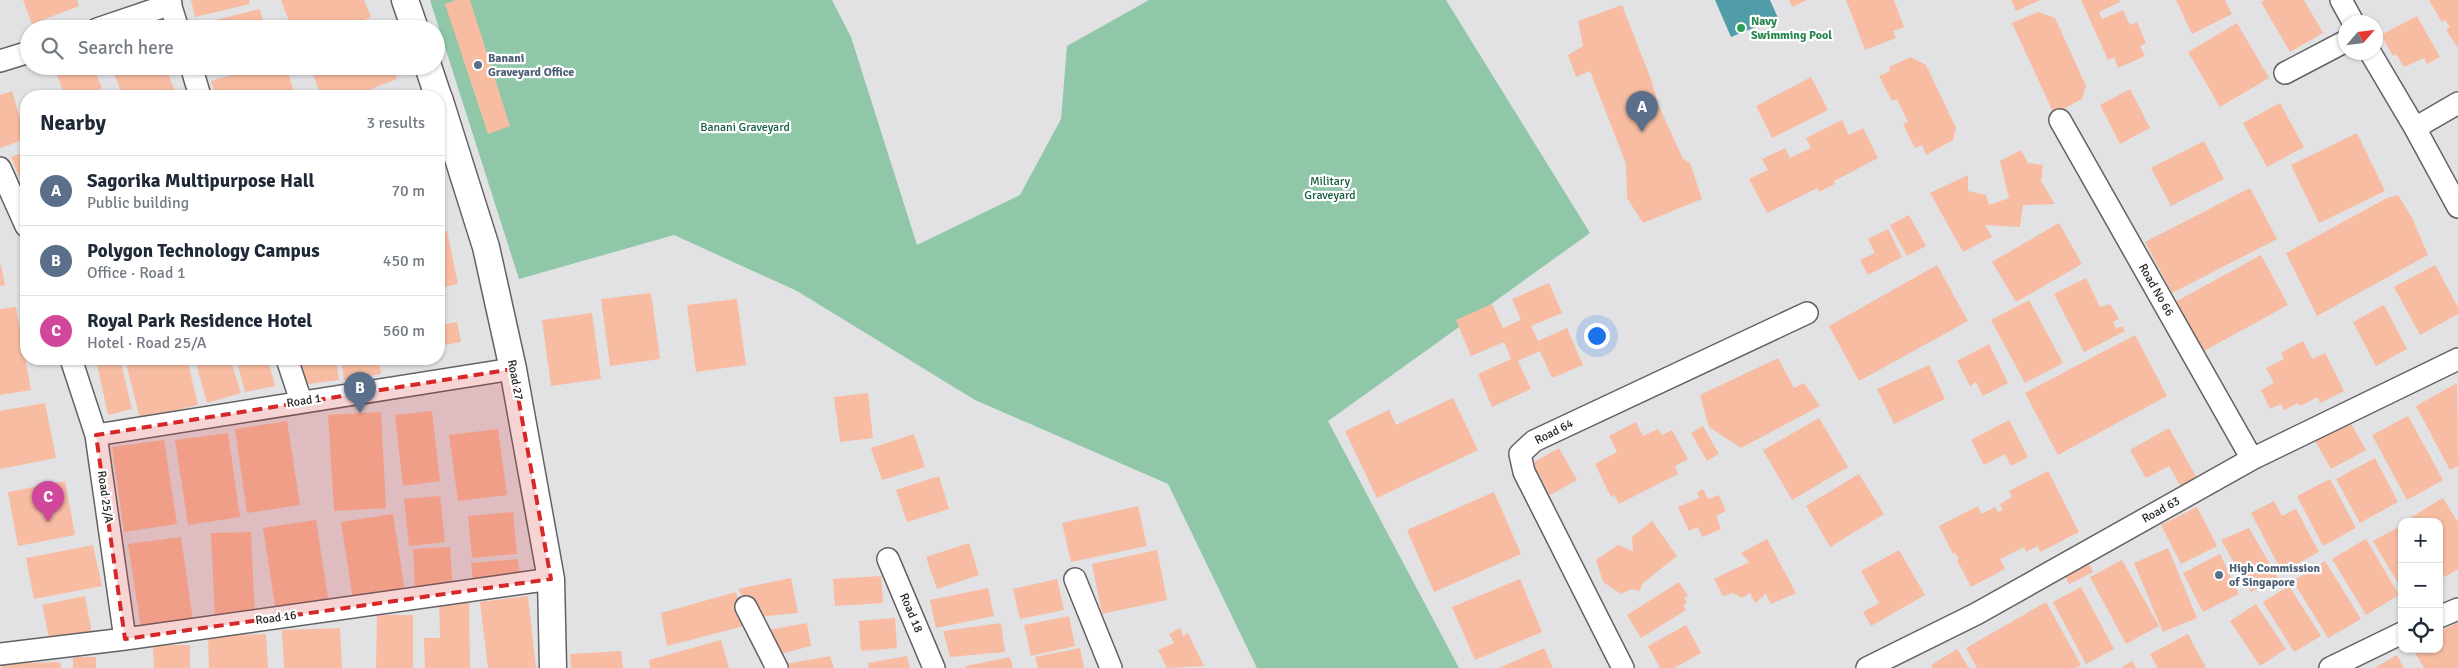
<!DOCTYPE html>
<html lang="en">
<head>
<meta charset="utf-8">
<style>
  body { margin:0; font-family:Signika,sans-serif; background:#f6f6f7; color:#1f2937 }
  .controls { position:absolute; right:15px; bottom:15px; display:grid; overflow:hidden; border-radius:10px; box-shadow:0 1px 4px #0004 }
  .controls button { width:45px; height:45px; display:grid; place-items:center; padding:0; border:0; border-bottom:1px solid #e0e1e3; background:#fff; color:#1f2937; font:25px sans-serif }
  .compass { position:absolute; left:2338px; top:15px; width:45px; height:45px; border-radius:50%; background:#fff; box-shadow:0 1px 4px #0004; rotate:62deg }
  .you { position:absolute; left:1596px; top:335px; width:18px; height:18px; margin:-12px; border:4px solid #fff; border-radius:50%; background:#1a73e8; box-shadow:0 0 0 8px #1a73e833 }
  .badge { display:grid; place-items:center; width:32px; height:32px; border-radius:50%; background:#db2777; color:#fff; font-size:16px; font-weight:700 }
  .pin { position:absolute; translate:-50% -41px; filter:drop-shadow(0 1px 2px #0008) }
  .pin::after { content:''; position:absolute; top:26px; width:18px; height:15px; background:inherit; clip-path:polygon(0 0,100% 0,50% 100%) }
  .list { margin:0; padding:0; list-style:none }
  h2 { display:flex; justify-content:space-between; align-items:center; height:65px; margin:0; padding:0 20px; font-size:21px }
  h2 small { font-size:16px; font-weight:400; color:#747a83 }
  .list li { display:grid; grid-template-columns:32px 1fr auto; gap:15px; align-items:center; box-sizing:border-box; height:70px; padding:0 20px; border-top:1px solid #e0e1e3 }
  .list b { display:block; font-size:19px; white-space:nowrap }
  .list p { margin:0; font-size:16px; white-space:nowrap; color:#747a83 }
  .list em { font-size:16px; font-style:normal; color:#747a83 }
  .icon { flex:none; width:28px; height:28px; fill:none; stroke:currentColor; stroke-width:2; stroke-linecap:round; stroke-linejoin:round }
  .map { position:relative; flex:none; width:2458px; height:668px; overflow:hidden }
  .search { position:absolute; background:#fff; box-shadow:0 1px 4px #0004; left:20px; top:20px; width:425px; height:55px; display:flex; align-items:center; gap:12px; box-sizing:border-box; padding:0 18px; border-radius:28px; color:#747a83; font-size:19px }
  .panel { position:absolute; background:#fff; box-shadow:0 1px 4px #0004; left:20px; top:90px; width:425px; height:275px; border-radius:20px }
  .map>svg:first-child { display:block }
  .green { fill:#8fc7a8 }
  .water { fill:#509da9 }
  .building { fill:#f7bca1 }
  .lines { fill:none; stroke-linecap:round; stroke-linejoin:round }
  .minor-casing { stroke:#626265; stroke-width:24 }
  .tertiary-casing { stroke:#626265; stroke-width:29 }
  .minor { stroke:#fff; stroke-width:21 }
  .tertiary { stroke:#fff; stroke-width:26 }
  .marked { fill:#d62828; fill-opacity:0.2; stroke:#d62828; stroke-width:4; stroke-dasharray:10 6; stroke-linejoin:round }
  .leisure-dot { fill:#2e9e5b; stroke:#fff; stroke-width:2 }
  .service-dot { fill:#5c6f8a; stroke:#fff; stroke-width:2 }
  .labels { text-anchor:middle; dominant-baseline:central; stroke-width:4.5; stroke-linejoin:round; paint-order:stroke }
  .leisure-label { font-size:12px; font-weight:bold; fill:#27864d; stroke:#fff; text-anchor:start }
  .service-label { font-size:12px; font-weight:bold; fill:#4e5e75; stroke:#fff; text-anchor:start }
  .park-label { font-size:12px; fill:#145d3e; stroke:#fff }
  .street-label { font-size:12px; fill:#252526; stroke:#fff }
</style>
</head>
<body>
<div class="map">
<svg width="2458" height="668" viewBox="0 0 2458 668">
  <rect width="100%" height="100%" fill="#e2e2e5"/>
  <path class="green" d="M430,0H832L851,37L917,245L1020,195L1061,119L1067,46L1149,0H1446L1590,233L1328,421L1459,668H1257L1168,484L975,400L797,291L674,235L519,279Z"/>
  <path class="water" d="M1715,0H1770L1778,18L1731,37Z"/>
  <path class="building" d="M23,0H77L79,6L32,24Z
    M191,0H249L250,4L195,17Z
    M281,0H364L371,17L342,29H292Z
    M456,0H470L510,126L488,134L445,4Z
    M1789,0H1807L1792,7Z
    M1846,0H1894L1904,27L1893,31L1896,38L1865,50Z
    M2011,0H2040L2016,11Z
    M2081,0H2119L2120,2L2099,12L2102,19L2123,10L2130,25L2137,22L2146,43L2140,46L2145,56L2118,68L2114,57L2108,60Z
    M2176,0H2225L2232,14L2192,34Z
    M2265,0H2304L2323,33L2290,52L2261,2Z
    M2429,0H2458V48L2446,30L2450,27L2445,20L2442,22Z
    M1622,5L1652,82L1658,104L1683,159L1690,163L1702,199L1643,223L1627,198L1626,164L1590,71L1576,77L1568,55L1583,46L1578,21Z
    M260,9L265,29H200L199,24Z
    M2038,12L2055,18L2086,86L2082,99L2054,114L2012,23Z
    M2417,16L2440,57L2427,64L2424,58L2404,67L2396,54L2393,56L2381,35Z
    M2237,23L2269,78L2220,107L2188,52Z
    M1911,57L1926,65L1956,128L1953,140L1926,155L1922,145L1915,148L1903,124L1908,122L1897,99L1892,101L1879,76L1890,71L1889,67Z
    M79,66H93L102,88L80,96H65L57,75Z
    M111,66H165L177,96H123Z
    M209,66H226V67L210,71Z
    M261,66H286L295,96H216L211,81Z
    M310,66H393L397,79L353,96H321Z
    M1811,77L1828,110L1772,138L1756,106Z
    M2130,89L2150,128L2120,144L2100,105Z
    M12,91L26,139L0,148V95Z
    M2280,103L2304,147L2267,167L2243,123Z
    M1842,120L1849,135L1863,128L1878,158L1834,181L1835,184L1819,192L1817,188L1767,213L1749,179L1768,170L1762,159L1785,148L1790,158L1811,148L1806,138Z
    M2357,133L2385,191L2319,223L2291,165Z
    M2204,141L2224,179L2171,206L2151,168Z
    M2021,150L2028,163L2043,165L2041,181L2055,204L2023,205L2020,227L1985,225L1992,237L1963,252L1930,193L1968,175V191L1986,195L1989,205L2009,198L2000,161Z
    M26,151V194L11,157Z
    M2250,188L2277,239L2172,293L2145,242Z
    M2398,195L2412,218L2428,255L2317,316L2286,253L2387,198Z
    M1909,215L1926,246L1907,256L1890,225Z
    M2059,223L2082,264L2016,302L1992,262Z
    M1888,229L1902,257L1868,275L1860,260L1875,253L1868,239Z
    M447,231L458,284L439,288V233Z
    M2261,255L2288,305L2202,352L2175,302Z
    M1,265L5,285L0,286V266Z
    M1937,265L1968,321L1859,381L1829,326Z
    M2435,265L2458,307V314L2420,335L2394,287Z
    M2086,278L2100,307L2110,304L2119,319L2113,322L2116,329L2122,326L2125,331L2084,352L2054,294Z
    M1549,283L1562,313L1531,326L1538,341L1567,328L1583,365L1552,378L1540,351L1518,361L1531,389L1492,407L1478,374L1511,359L1504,342L1471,356L1456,320L1492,304L1503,328L1521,320L1512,299Z
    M651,293L660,359L610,366L601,299Z
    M737,299L746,365L696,372L687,305Z
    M2029,300L2063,363L2025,383L1991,320Z
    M2384,305L2407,349L2376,366L2353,322Z
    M16,307L31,390L0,395V309Z
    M592,313L601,379L551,386L542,320Z
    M439,317L441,325L457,322L461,342L439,346Z
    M2135,335L2167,396L2058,455L2025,393Z
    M2303,341L2312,359L2325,353L2344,391L2320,403L2318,397L2300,406L2298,403L2284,410L2281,404L2270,409L2261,390L2274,383L2266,368L2284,359L2281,353Z
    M1989,344L2008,383L1983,396L1976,382L1970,386L1957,361Z
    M1778,358L1794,388L1804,383L1820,406L1741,448L1709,427L1700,395Z
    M96,359H120L132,409L108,415Z
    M125,359H187L198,405L140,419Z
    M195,359H230L241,393L207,403Z
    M236,359H268L275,386L245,392Z
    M297,359H336L339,380L301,385Z
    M341,359H379L381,374L344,380Z
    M1929,365L1945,399L1894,424L1877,389Z
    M2457,383L2458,466L2450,470L2416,406Z
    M868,393L873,438L840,442L834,397Z
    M1453,398L1478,450L1377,498L1345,431L1389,410L1396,425Z
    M45,403L56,458L0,469V411Z
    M432,411L440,481L403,486L395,415Z
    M381,412L386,508L334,511L328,415Z
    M2408,416L2443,480L2407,500L2372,435Z
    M1819,418L1848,467L1792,500L1763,450Z
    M2009,420L2028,457L2011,466L2005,454L1984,465L1971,440Z
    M2349,420L2366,450L2331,469L2314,439Z
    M287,421L300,505L247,513L235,429Z
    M1636,422L1643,436L1658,429L1662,435L1672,430L1688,459L1675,466L1678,474L1619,504L1614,495L1611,497L1595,464L1617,452L1609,436Z
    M1703,426L1719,454L1707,461L1691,433Z
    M2169,428L2197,478L2181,487L2169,466L2146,478L2130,450Z
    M498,429L507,495L458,501L449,435Z
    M228,433L240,517L188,525L175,440Z
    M914,434L925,467L882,480L871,448Z
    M164,440L177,524L124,532L112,447Z
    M1559,448L1577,480L1550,495L1532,463Z
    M2375,458L2398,502L2360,523L2336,479Z
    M2048,471L2079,532L2040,552L2038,546L2026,552L2024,547L2000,559L2005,569L1971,587L1957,560L1959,559L1955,553L1953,554L1939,526L1978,506L1981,514L1995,507L1998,512L2003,510L2000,504L2012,497L2009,491Z
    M1859,474L1884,514L1830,547L1806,506Z
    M939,476L949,509L907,522L896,490Z
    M2330,479L2356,528L2323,546L2297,496Z
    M65,481L75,535L18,546L8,492Z
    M1703,489L1708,499L1719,495L1726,511L1716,516L1721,529L1702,537L1698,527L1689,531L1678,507L1699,498L1697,492Z
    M1494,492L1521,554L1434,592L1407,530Z
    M440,496L445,542L409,546L404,499Z
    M2443,498L2458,522V569L2445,577L2439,567V522H2412L2410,518Z
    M2274,501L2282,516L2296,509L2319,552L2282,572L2251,513Z
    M1138,506L1147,546L1071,562L1062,523Z
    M2197,507L2217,546L2181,564L2161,525Z
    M513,512L517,554L472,558L468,516Z
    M393,514L406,598L354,606L341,522Z
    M316,520L329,604L276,612L263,528Z
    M1652,521L1677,556L1643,583L1639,591L1631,589L1621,594L1603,582L1596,560L1618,545L1633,551L1632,537Z
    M2402,525V590L2373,541Z
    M2249,528L2278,578L2251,592L2221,540Z
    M251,532L255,619L215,621L211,533Z
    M181,537L193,621L141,628L128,544Z
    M1767,539L1796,593L1771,604L1766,594L1755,603L1750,593L1742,598L1733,593L1723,596L1714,579L1749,562L1741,553Z
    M2366,539L2399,595L2366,615L2332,559Z
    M969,543L979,575L937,589L926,557Z
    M93,545L102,586L34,599L26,558Z
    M450,547L453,590L415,592L413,549Z
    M2168,548L2197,618L2163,632L2134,563Z
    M1157,550L1167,600L1102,614L1092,564Z
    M1899,550L1925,595L1871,626L1863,612L1879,603L1861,571Z
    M2220,554L2239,594L2203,612L2183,573Z
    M2086,558L2093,572L2069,584L2062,570Z
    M518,559L520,575L473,579L471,563Z
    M2122,560L2159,626L2126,644L2090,577Z
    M2325,561L2361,619L2328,638L2293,581Z
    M881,576L883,603L835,606L833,579Z
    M791,578L798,613L756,617L738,589Z
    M1057,579L1064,610L1020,619L1013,589Z
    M1520,579L1542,632L1475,660L1452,607Z
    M1679,582L1688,596L1684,598L1687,603L1683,605L1686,610L1641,638L1627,615Z
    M2289,586L2321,636L2294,652L2263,602Z
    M2081,587L2114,649L2086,664L2053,602Z
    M988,588L994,616L936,628L930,600Z
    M736,592L744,626L667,646L661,613Z
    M85,596L92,634L50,642L42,605Z
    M528,596L536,668H488L480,602Z
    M2046,602L2081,665L2075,668H1977L1966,648Z
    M439,603H469L470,668H425L424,638H440Z
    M2256,604L2286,649L2260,666L2230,621Z
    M377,615H413V668H376Z
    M1069,616L1075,646L1031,656L1024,625Z
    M895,618L897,648L861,651L859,621Z
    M2458,622V668H2424L2413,649H2439V632Z
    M807,623L811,646L780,654L768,630Z
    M1001,623L1005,652L950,657L943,631Z
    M1686,625L1701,653L1674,668H1660L1648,646Z
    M340,628L342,668H284L282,630Z
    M1180,628L1183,636L1188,633L1204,666L1167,668L1158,650L1174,643L1169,634Z
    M266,634L268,668H209L208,636Z
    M2188,634L2206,668H2158L2150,654Z
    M721,640L729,668H650L649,660Z
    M153,645H190V668H154Z
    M1080,648L1084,668H1038L1035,657Z
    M1544,648L1553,668H1499Z
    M1957,649L1969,668H1933L1931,665Z
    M621,651L623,668H571L570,654Z
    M2397,655L2404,668H2374Z
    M830,656L834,668H782L780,665Z
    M907,656L910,668H869L868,663Z
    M73,657H96V668H73Z
    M1010,657L1013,668H966V666Z
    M2132,661L2136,668H2121Z
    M60,662L61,668H2L1,664Z"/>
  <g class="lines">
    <defs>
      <path id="minor" d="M169,0L178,29
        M2341,0L2353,22
        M97,29L171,4
        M2370,52L2415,128L2458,207
        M0,61L29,52
        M191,66L200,96
        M2285,73L2346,41
        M2060,120L2252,459
        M2415,128L2458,103
        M0,168L26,226
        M71,359L96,435L125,639
        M287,359L301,401
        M96,435L513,369
        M888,559L934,668
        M1075,579L1111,668
        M746,607L777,668
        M2439,617L2458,609
        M0,654L125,639L551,579
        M1623,668L1524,472L1520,454L1534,441L1807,313
        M1867,668L1976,614L2252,459L2458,359
        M2330,668L2402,633"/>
      <path id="tertiary" d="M405,0L415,29
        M428,66L438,96
        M439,98L486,247L513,369L551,579L553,668"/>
    </defs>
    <use href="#minor" class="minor-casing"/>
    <use href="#tertiary" class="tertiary-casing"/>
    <use href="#minor" class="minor"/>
    <use href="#tertiary" class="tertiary"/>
  </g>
  <path class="marked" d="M513,369L551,579L125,639L96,435Z"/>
  <circle class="leisure-dot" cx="1741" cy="28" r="5"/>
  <g class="service-dot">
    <circle cx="478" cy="65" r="5"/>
    <circle cx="2219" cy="575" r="5"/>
  </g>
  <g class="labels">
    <g class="leisure-label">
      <text x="1751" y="21">Navy<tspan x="1751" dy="14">Swimming Pool</tspan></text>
    </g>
    <g class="service-label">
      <text x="488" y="58">Banani<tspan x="488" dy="14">Graveyard Office</tspan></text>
      <text x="2229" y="568">High Commission<tspan x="2229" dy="14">of Singapore</tspan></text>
    </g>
    <g class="park-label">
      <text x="745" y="127">Banani Graveyard</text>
      <text x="1330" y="181">Military<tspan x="1330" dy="14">Graveyard</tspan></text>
    </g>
    <g class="street-label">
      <text transform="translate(2156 290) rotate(60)">Road No 66</text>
      <text transform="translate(515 380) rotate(79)">Road 27</text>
      <text transform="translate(304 401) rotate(-9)">Road 1</text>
      <text transform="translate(1554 432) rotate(-27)">Road 64</text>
      <text transform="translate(105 497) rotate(82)">Road 25/A</text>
      <text transform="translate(2161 510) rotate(-29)">Road 63</text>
      <text transform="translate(911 613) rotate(67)">Road 18</text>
      <text transform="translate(276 618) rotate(-8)">Road 16</text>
    </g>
  </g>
</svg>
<div class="controls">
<button>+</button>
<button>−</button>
<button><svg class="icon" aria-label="locate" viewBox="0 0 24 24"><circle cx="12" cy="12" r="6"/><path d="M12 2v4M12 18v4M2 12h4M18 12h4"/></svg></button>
</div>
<svg class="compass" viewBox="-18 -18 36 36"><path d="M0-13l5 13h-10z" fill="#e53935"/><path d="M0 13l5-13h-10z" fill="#747a83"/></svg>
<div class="you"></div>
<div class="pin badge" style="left:1642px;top:132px;background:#5c6f8a">A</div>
<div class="pin badge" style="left:360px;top:413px;background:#5c6f8a">B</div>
<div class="pin badge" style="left:48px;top:522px;background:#d1479c">C</div>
<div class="search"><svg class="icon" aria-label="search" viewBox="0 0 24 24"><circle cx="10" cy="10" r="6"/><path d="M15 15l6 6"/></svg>Search here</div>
<section class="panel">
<h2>Nearby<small>3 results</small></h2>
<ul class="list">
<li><span class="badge" style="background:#5c6f8a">A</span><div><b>Sagorika Multipurpose Hall</b><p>Public building</p></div><em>70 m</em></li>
<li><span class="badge" style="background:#5c6f8a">B</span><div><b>Polygon Technology Campus</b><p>Office · Road 1</p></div><em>450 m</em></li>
<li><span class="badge" style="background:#d1479c">C</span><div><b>Royal Park Residence Hotel</b><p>Hotel · Road 25/A</p></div><em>560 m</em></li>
</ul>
</section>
</div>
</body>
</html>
